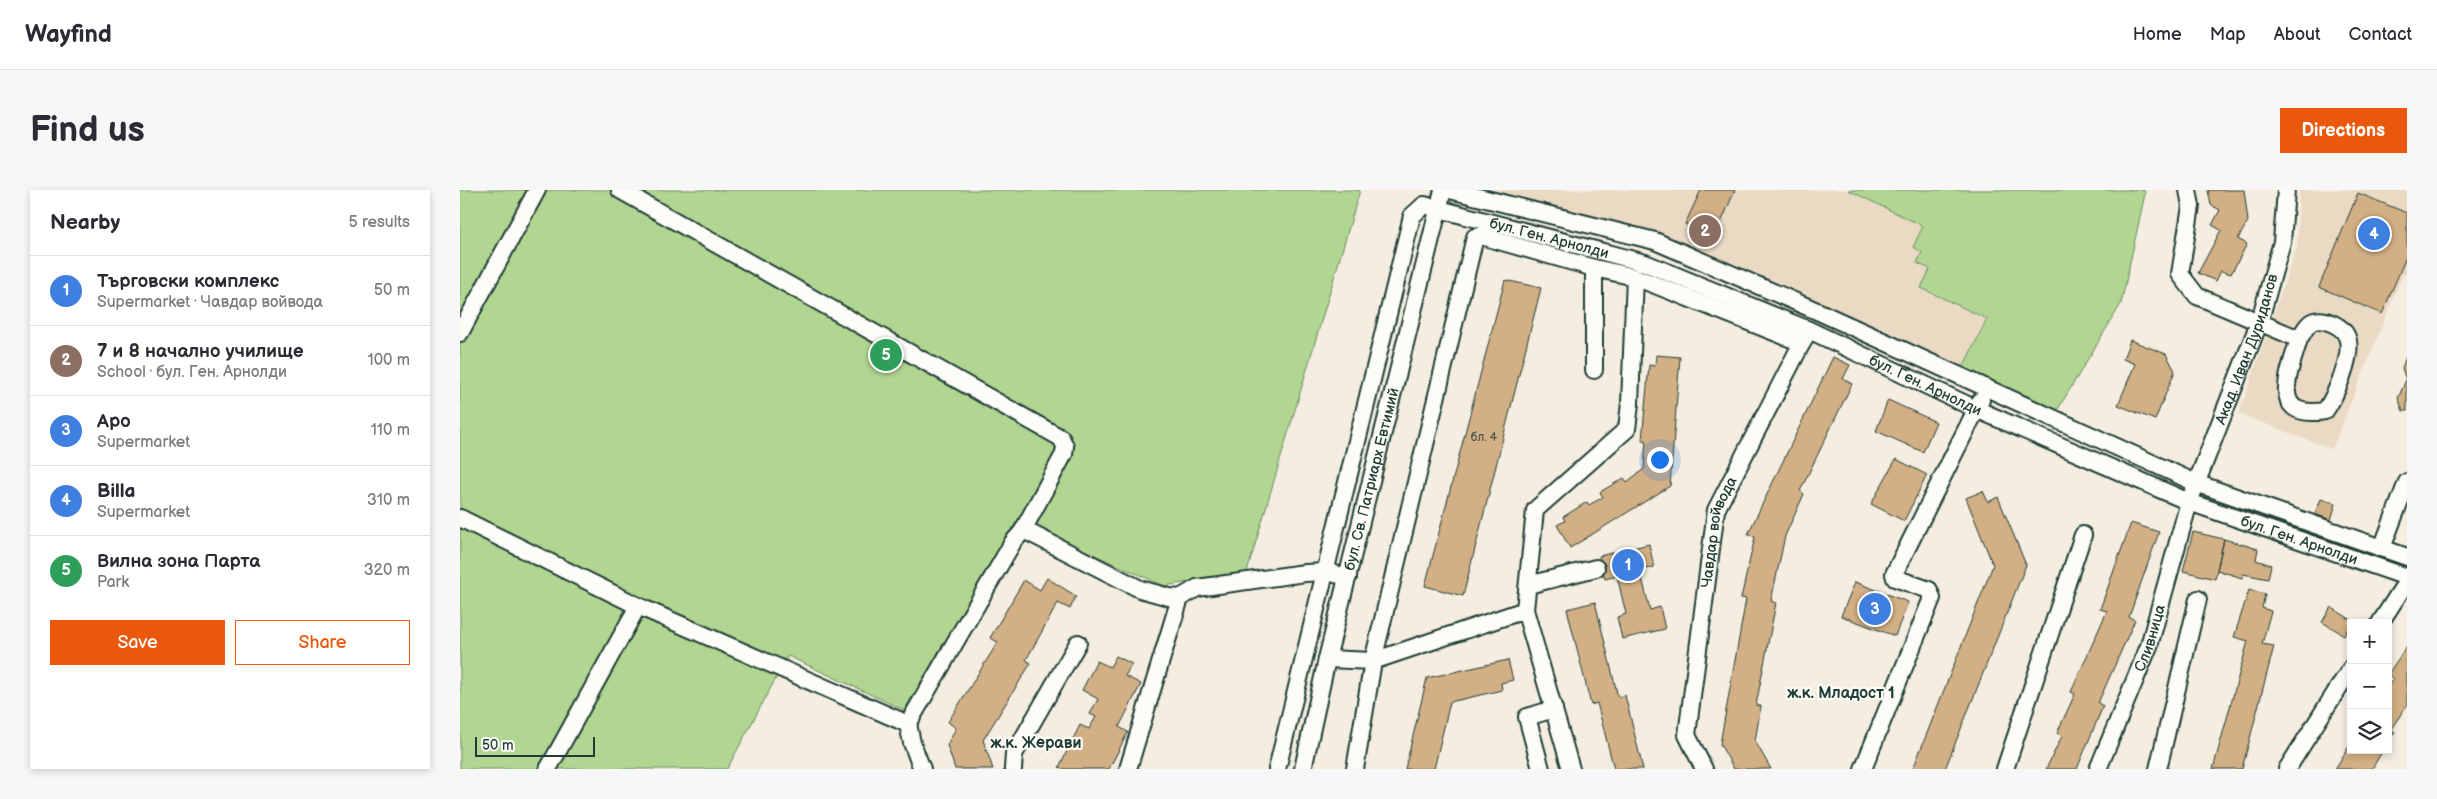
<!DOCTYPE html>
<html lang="en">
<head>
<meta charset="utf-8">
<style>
  body { margin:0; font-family:"Balsamiq Sans",sans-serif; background:#f7f7f7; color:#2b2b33 }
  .controls { position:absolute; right:15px; bottom:15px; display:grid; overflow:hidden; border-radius:0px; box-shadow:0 2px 8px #0003 }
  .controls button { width:45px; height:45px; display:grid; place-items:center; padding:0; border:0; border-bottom:1px solid #e1e1e2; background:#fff; color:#2b2b33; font:25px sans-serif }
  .scale { position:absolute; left:15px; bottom:12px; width:120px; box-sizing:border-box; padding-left:5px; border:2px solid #1f3d34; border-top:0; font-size:14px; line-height:18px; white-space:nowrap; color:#1f3d34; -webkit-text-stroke:4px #fdfcf7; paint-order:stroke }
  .you { position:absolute; left:1199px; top:269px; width:18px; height:18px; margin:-12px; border:4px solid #fff; border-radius:50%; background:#1a73e8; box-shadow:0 0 0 8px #1a73e833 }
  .badge { display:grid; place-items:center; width:32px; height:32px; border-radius:50%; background:#ea580c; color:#fff; font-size:16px; font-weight:700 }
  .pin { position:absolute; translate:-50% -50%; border:2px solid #fff; box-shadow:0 1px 5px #0006 }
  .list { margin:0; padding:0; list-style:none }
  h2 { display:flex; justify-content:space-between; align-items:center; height:65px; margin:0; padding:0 20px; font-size:21px }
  h2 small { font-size:16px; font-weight:400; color:#7c7c81 }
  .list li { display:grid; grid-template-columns:32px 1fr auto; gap:15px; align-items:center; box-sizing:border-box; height:70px; padding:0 20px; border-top:1px solid #e1e1e2 }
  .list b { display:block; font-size:19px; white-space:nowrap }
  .list p { margin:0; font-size:16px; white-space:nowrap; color:#7c7c81 }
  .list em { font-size:16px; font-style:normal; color:#7c7c81 }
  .actions { display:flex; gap:10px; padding:15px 20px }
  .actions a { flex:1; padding:11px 0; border:1px solid #ea580c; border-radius:0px; text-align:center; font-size:18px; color:#ea580c }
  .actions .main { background:#ea580c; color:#fff }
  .icon { flex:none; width:28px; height:28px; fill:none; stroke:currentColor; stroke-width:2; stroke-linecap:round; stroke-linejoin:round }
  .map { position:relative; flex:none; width:1947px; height:579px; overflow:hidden; border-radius:0px }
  header { display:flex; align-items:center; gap:30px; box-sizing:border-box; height:70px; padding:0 25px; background:#fff; border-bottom:1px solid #e1e1e2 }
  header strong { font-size:24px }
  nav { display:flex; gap:28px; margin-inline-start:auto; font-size:18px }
  .intro { display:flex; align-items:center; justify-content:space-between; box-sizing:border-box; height:120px; padding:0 30px }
  h1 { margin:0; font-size:35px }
  .button { padding:12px 22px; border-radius:0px; background:#ea580c; color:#fff; font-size:18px; font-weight:700 }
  main { display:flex; gap:30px; padding:0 30px }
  aside { flex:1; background:#fff; border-radius:0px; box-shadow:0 2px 8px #0003 }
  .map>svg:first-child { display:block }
  .built { fill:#eadac4 }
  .green { fill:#b1d691; stroke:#688a62 }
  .building { fill:#d2af84; stroke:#1f3d34 }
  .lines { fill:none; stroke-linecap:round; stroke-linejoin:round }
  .minor-casing { stroke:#1f3d34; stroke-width:20 }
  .minor { stroke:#fdfcf7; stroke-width:16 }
  .labels { text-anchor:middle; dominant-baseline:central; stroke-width:4.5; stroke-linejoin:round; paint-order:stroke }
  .number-label { font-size:12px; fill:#4c5a48 }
  .street-label { font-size:15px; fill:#1f3d34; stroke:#fdfcf7 }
  .neighbourhood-label { font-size:16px; font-weight:bold; fill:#1f3d34; stroke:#fdfcf7 }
</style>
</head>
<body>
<header>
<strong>Wayfind</strong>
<nav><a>Home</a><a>Map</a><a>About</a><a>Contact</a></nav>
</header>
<div class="intro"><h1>Find us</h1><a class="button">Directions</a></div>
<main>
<aside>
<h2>Nearby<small>5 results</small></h2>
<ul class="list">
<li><span class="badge" style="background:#3f7fe0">1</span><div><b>Търговски комплекс</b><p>Supermarket · Чавдар войвода</p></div><em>50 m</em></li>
<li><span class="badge" style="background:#8d6e63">2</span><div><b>7 и 8 начално училище</b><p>School · бул. Ген. Арнолди</p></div><em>100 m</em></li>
<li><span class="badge" style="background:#3f7fe0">3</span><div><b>Аро</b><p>Supermarket</p></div><em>110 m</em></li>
<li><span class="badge" style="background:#3f7fe0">4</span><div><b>Billa</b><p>Supermarket</p></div><em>310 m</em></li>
<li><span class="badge" style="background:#2e9e5b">5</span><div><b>Вилна зона Парта</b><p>Park</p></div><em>320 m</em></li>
</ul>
<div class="actions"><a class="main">Save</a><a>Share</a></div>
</aside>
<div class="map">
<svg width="1947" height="579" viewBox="0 0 1947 579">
  <rect width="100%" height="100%" fill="#f4ede0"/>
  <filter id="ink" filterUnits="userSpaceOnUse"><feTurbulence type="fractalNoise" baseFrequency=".02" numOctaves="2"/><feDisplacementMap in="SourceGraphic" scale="10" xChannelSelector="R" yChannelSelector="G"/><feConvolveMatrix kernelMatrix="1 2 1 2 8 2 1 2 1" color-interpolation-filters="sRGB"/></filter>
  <g filter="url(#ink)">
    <path class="built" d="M1028,0H1388L1463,36L1462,62L1470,78L1462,99L1527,129L1501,181L1436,147L1216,53L1140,28L1042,8Z
      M1839,0H1947V85L1943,84L1872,259L1779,224L1837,56Z"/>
    <path class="green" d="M0,0H900L787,382L705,396L557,331L444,520L328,466L267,579H0Z
      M1388,0H1684L1685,4L1661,114L1595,224L1501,181L1527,129L1461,98L1470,79L1457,73L1462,62L1453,57L1463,36Z"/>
    <path class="building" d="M1241,0H1275L1255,47L1225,34Z
      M1748,0H1784L1788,31L1778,49L1787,54L1771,84L1761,81L1756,91L1738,83L1761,40L1752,35L1760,20L1751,15Z
      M1898,3L1947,23V65L1922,124L1859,97Z
      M1045,90L1081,98L1003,406L965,396Z
      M1670,150L1706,164L1715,181L1695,230L1658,215L1675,174L1663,169Z
      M1947,164V221H1943L1938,208L1946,190L1942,178Z
      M1196,165L1220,167L1210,296L1110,358L1097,335L1105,331L1103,327L1127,312L1129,315L1143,307L1140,302L1164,288L1167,292L1184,279L1186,250H1182L1189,175L1195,176Z
      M1373,167L1390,175L1383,189L1392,194L1340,301L1344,304L1325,346L1311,411L1316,413L1296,515L1301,516L1295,551L1311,579H1274L1260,554L1286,409L1281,408L1295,347L1288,344Z
      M1428,210L1476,232L1463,262L1416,241Z
      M1436,269L1467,285L1444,331L1411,314Z
      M1523,301L1528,312L1538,307L1566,375L1485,579H1453L1533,375L1506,308Z
      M1861,309L1876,313L1871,330L1855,324Z
      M1671,333L1699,342L1669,427L1675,430L1638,513L1643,516L1617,579H1586L1602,546L1597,543L1615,504L1611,502L1647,421L1640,419Z
      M1733,342L1764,349L1755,389L1723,381Z
      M1764,349L1798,359L1796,370L1811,375L1808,389L1783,384L1782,388L1757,380Z
      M1189,354L1194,377L1180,380L1190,420L1200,417L1205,439L1162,449L1157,427L1166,424L1157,386L1145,389L1139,366Z
      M587,388L616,406L610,419L598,413L566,470L571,473L523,550L533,579H495L487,555L496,538L488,532L538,452L530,448L564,390L580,400Z
      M1395,392L1448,412L1435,446L1381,426Z
      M1789,400L1805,404L1802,418L1811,421L1802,454L1814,456L1782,579H1753L1788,451L1774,447Z
      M1135,412L1158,507L1165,505L1183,579H1154L1137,513L1131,515L1107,419Z
      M1871,417L1893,431L1884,445L1862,432Z
      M1947,456V515L1931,539L1935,542L1928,552V496L1933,489L1928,484Z
      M656,466L672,474L665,486L681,494L659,537L668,542L649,579H603L599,577L620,535L629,539L636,527L630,524L638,509L622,500L637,471L650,477Z
      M1048,470L1053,490L1041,493L1042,500L990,512L974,579H945L967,488Z
      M1891,553V560H1923L1912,579H1875Z"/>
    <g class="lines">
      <defs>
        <g id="minor">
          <path d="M160,0L601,248L605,256L604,264L562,342"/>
          <path d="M990,0L1195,51L1357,121L1736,293L1947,367"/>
          <path d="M1728,0L1731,16L1720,84L1737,106L1839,149C1843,143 1847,133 1854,131C1865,128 1883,136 1887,147C1894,164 1875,207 1865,221C1807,230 1830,181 1839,149"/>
          <path d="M1134,78V180"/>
          <path d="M0,143L77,0"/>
          <path d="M0,328L178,416L448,534"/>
          <path d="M1922,358L1947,292"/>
          <path d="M1068,395L1136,378"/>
          <path d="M1065,420L1075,320L1167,239L1170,213L1175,87"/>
          <path d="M1920,433L1947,391"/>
          <path d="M867,469L913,471L1065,420L1111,579"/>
          <path d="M88,579L178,416"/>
          <path d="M462,579L452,553L448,534L553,352L562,342H568L680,399L709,407L720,408L737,398L845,383L866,382L888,387"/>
          <path d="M553,579L554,564L618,453"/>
          <path d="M668,579L720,408"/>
          <path id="s1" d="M817,579L952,26L964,15L1185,73L1349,140L1516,219L1729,312L1947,387"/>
          <path id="s2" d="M843,579L867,469L983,0"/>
          <path d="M895,579L913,471L1015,47L1021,46L1134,78L1175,87L1342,153"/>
          <path d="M1081,579L1067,527L1094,519"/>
          <path id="s3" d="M1244,579L1227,545L1256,320L1347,143"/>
          <path d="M1403,579L1472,408L1469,400L1435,388L1434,384L1521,210"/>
          <path d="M1545,579L1623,345"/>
          <path id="s4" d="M1638,579L1689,456L1729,312L1799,133L1822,52L1826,0"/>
          <path d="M1698,579L1738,409"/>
          <path d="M1827,579L1891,478"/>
        </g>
      </defs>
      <use href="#minor" class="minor-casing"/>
      <use href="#minor" class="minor"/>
    </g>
  </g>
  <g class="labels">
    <g class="number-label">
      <text x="1024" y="247">бл. 4</text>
    </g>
    <g class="street-label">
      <text stroke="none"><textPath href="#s1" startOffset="715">бул. Ген. Арнолди</textPath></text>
      <text stroke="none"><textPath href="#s4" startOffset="446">Акад. Иван Дуриданов</textPath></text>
      <text stroke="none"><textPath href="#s1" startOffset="1120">бул. Ген. Арнолди</textPath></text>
      <text stroke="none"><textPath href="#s2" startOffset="298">бул. Св. Патриарх Евтимий</textPath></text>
      <text stroke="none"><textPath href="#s3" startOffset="244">Чавдар войвода</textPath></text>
      <text stroke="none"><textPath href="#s1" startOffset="1525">бул. Ген. Арнолди</textPath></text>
      <text stroke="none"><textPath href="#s4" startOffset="141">Сливница</textPath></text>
    </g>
    <g class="neighbourhood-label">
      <text x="1381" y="503">ж.к. Младост 1</text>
      <text x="576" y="553">ж.к. Жерави</text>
    </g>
  </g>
</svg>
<div class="controls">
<button>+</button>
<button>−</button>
<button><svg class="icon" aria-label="layers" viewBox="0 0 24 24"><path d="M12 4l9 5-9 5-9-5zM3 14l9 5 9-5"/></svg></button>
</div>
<div class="scale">50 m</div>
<div class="you"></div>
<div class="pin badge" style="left:1168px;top:375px;background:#3f7fe0">1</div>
<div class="pin badge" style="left:1245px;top:41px;background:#8d6e63">2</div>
<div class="pin badge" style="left:1415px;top:419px;background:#3f7fe0">3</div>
<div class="pin badge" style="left:1914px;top:44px;background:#3f7fe0">4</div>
<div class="pin badge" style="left:426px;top:165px;background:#2e9e5b">5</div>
</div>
</main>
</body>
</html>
